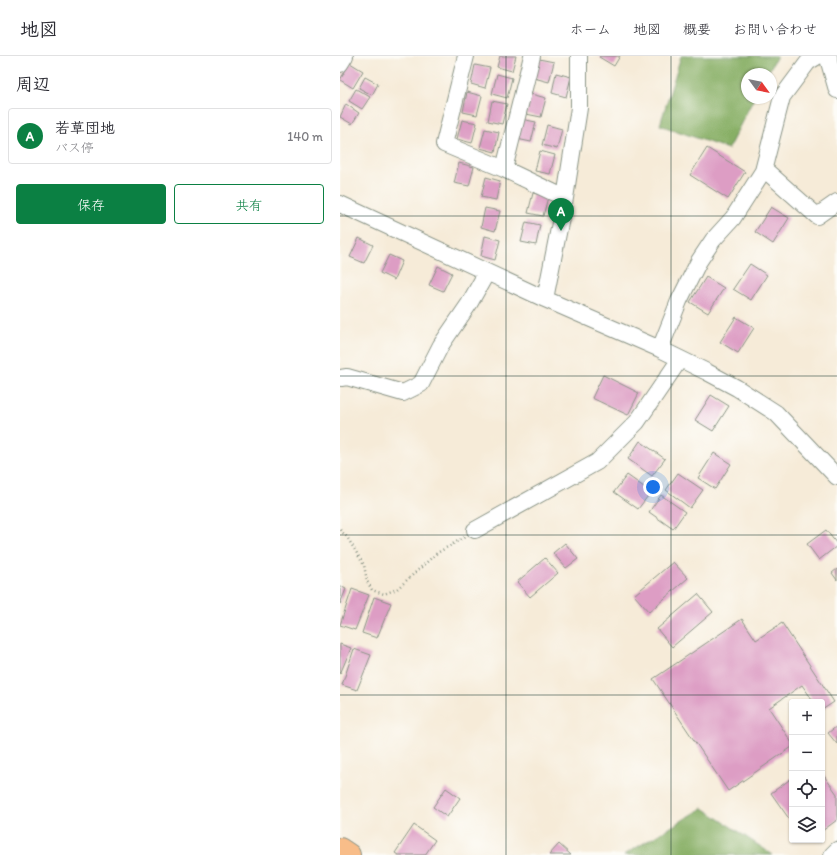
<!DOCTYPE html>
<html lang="ja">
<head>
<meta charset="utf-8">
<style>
  body { margin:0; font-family:Itim,"Klee One",sans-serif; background:#f2f2f3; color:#2b2b33 }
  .controls { position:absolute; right:12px; bottom:12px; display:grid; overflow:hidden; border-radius:4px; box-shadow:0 1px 3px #0004 }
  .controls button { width:36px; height:36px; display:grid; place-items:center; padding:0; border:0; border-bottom:1px solid #e1e1e2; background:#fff; color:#2b2b33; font:20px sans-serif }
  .compass { position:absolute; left:401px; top:12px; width:36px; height:36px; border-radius:50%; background:#fff; box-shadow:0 1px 3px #0004; rotate:123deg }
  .you { position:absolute; left:313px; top:431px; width:14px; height:14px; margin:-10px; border:3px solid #fff; border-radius:50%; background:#1a73e8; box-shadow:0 0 0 6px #1a73e833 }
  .badge { display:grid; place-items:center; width:26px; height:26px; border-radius:50%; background:#0b8043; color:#fff; font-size:13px; font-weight:700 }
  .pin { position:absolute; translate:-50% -33px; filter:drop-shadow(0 1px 2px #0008) }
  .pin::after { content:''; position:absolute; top:21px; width:14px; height:12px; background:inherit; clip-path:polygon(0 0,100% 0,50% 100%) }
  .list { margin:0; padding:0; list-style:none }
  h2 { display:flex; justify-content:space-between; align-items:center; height:52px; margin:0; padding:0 16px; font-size:17px }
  h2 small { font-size:13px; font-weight:400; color:#7c7c81 }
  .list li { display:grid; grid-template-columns:26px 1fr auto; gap:12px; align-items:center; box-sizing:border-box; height:56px; margin:0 8px 8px; padding:0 8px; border:1px solid #e1e1e2; border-radius:4px }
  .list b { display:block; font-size:15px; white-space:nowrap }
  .list p { margin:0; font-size:13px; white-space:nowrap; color:#7c7c81 }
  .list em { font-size:13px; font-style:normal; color:#7c7c81 }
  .actions { display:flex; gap:8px; padding:12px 16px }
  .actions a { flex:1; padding:9px 0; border:1px solid #0b8043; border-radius:4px; text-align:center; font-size:14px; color:#0b8043 }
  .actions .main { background:#0b8043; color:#fff }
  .icon { flex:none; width:22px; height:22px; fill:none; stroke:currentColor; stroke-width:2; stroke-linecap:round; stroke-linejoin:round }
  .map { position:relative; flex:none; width:497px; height:799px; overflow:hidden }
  header { display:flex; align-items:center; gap:24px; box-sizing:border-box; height:56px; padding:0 20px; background:#fff; border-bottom:1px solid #e1e1e2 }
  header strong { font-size:19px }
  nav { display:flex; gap:22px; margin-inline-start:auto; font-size:14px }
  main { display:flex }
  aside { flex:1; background:#fff }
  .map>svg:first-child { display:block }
  .forest { fill:#87af65; stroke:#53764c }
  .building { fill:#dd9dc4 }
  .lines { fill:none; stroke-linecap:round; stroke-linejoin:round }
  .street-casing { stroke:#8a9486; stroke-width:18 }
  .primary-casing { stroke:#8a9486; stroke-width:24 }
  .path { stroke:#8a9486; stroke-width:2.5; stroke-dasharray:1 3; stroke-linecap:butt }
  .street { stroke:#fff; stroke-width:16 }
  .primary { stroke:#f8bd89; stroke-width:22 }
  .grid { fill:none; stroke:#1f3d34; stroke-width:1; stroke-opacity:0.55 }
</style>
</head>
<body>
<header>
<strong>地図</strong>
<nav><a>ホーム</a><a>地図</a><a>概要</a><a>お問い合わせ</a></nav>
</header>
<main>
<aside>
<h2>周辺<small></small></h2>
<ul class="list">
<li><span class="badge">A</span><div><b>若草団地</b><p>バス停</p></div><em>140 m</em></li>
</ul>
<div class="actions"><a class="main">保存</a><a>共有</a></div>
</aside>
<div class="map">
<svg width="497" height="799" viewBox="0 0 497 799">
  <rect width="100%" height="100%" fill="#fdfcf7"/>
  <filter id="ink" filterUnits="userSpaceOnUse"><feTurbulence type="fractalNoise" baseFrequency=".025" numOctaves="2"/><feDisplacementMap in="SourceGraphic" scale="8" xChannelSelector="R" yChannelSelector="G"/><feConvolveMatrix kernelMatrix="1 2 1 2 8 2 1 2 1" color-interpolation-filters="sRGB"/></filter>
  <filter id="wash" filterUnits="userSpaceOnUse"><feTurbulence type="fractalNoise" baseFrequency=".012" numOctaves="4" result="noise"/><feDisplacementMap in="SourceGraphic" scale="16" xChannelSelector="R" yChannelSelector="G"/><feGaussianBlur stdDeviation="0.9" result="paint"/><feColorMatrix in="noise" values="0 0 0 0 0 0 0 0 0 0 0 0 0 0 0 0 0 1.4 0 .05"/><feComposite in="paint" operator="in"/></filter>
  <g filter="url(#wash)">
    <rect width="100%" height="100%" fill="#f6ebd8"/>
    <path class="forest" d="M341,0H437L427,18H407V42H414L388,93L320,69Z
      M363,752L433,799H284Z"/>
    <g id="blocks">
      <path class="building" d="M160,0H176L172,15L157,11Z
        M260,0H280L274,10L259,1Z
        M199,3L214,6L209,26L194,22Z
        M10,7L23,15L13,32L0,24Z
        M135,9L150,12L145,32L131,28Z
        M216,17L231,21L226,41L212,37Z
        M157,18L172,22L167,42L152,38Z
        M25,21L38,28L32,39L19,32Z
        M16,33L30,41L22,53L9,45Z
        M127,36L142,40L137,59L123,56Z
        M191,38L206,42L201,61L186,58Z
        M152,45L167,48L162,68L148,65Z
        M6,48L19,57L12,68L0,61Z
        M181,63L196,66L191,86L177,83Z
        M122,64L137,67L132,87L117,83Z
        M207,69L222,73L217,93L202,89Z
        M145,73L159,76L155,96L140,92Z
        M367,92L405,116L388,143L350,119Z
        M200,95L215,99L210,118L195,115Z
        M119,107L134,111L129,130L114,127Z
        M146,121L160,125L156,144L141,141Z
        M193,137L208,141L203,160L188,157Z
        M431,151L449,162L433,188L415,176Z
        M145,152L160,155L155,175L141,171Z
        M186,166L200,169L196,189L181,186Z
        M145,180L160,184L155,204L141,200Z
        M19,182L33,189L24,207L10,201Z
        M49,199L62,205L54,224L40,217Z
        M410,208L427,219L411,244L393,233Z
        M98,210L112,217L103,235L89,229Z
        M366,221L384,232L368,257L350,246Z
        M396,261L414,272L398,297L380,286Z
        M263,319L299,337L288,359L252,342Z
        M371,339L389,350L373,375L355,364Z
        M300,385L325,403L312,420L288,403Z
        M374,397L391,408L375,433L358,422Z
        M338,417L363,434L350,452L326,434Z
        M287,419L311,436L298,453L274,436Z
        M321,439L345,456L333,473L309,456Z
        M486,474L497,488V490L479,504L467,488Z
        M225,487L238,503L226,512L213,497Z
        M205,502L218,517L190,541L177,526Z
        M333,506L348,522L309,556L294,539Z
        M497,513V524L492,517Z
        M0,530L6,533L0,548Z
        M12,533L29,539L15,574L0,569Z
        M358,538L373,556L332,591L317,573Z
        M34,541L51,547L37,582L22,577Z
        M402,563L416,584L442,567L494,646L482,654V646H474L462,629L429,652L452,687V691L388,735L313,623Z
        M0,588L11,592L0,618Z
        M14,593L31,599L17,634L2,629Z
        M497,670V688L488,677Z
        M482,717L497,738V764L482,775Z
        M452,722V767L431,737Z
        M106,732L120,742L107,761L93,751Z
        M74,769L95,784L85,799H58L55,797Z
        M219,788L231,799H209Z"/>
    </g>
  </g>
  <g filter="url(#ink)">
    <use href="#blocks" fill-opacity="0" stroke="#8a9486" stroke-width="1"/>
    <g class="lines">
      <defs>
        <path id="street" d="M126,0L104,88L164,113L225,142
          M489,0V6L497,34
          M0,8L5,0
          M164,113L192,0
          M424,113L477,160L497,146
          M0,148L205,243L320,293L367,316L397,332L436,357L497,421
          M205,243L225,142L239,52V0
          M320,293L339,245L359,205L373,184L393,162L423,115L442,41L468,6L478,0
          M1,322L7,321L63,337L81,328L101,289L129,248L147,216
          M135,474L257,406L297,366L340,303
          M492,799L497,794"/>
        <path id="primary" d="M0,793L9,799"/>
      </defs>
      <use href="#street" class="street-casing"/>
      <use href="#primary" class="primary-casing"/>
      <path class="path" d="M0,474L7,481L24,509L27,525L32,534L44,538L57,533L97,497L125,481"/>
      <use href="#street" class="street"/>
      <use href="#primary" class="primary"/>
    </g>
  </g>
  <path class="grid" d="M166,0V799M331,0V799M0,160H497M0,320H497M0,479H497M0,639H497"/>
</svg>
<div class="controls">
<button>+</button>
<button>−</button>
<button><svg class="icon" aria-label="locate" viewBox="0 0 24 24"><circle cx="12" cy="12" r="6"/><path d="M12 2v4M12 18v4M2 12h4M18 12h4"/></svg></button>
<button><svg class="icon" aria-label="layers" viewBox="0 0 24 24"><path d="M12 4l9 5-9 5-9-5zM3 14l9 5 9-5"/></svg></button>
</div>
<svg class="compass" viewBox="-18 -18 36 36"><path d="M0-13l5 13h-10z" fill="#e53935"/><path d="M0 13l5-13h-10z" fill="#7c7c81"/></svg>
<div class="you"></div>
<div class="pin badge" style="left:221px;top:175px">A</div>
</div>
</main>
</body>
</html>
